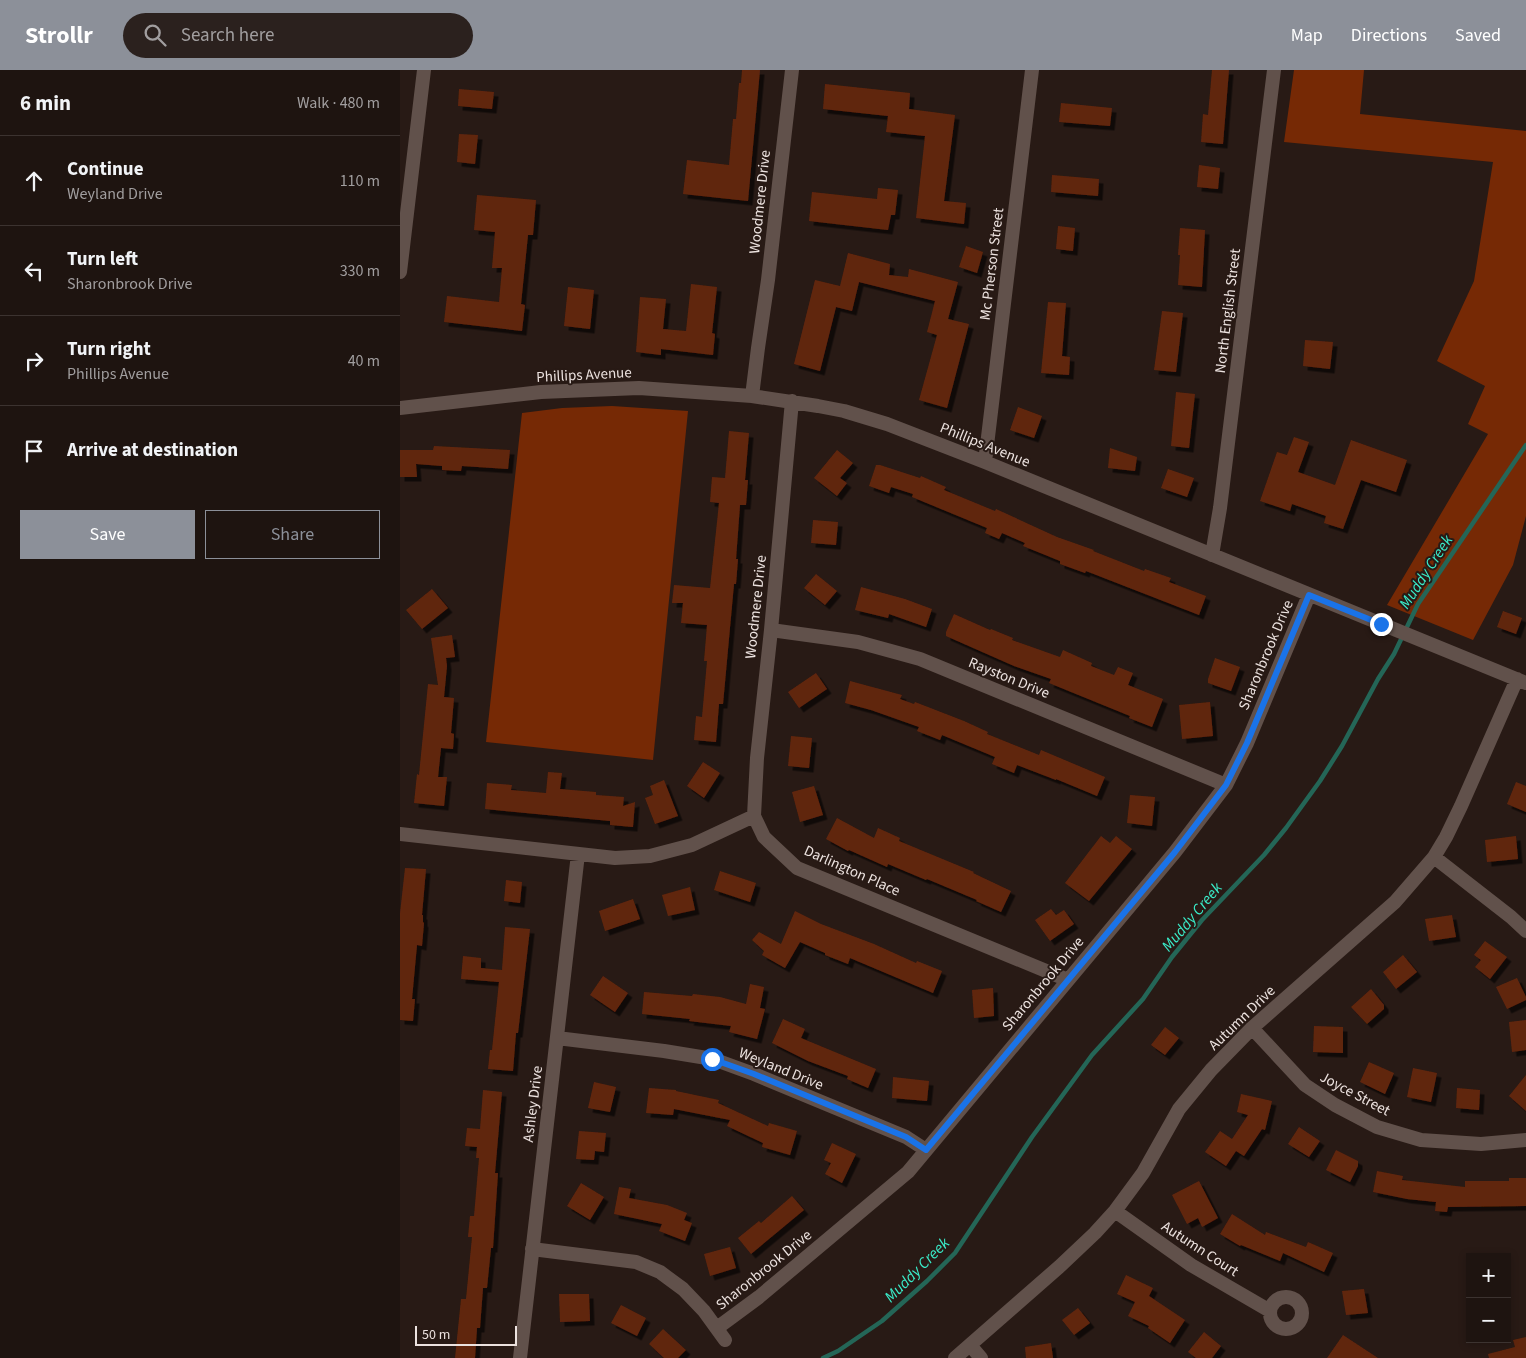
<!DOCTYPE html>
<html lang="en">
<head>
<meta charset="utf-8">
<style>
  body { margin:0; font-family:"Source Sans 3",sans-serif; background:#2b211e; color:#f1f3f6 }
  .controls { position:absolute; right:15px; bottom:15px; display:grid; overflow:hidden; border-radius:0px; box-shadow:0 2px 8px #0003 }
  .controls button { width:45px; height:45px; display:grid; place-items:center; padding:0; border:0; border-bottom:1px solid #3c3330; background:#1e1410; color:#f1f3f6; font:25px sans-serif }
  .scale { position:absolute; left:15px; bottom:12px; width:102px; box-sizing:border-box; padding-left:5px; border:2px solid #ece2df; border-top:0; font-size:14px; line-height:18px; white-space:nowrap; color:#ece2df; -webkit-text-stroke:4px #281a15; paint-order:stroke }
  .stop { position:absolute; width:15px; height:15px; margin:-11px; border:4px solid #1a73e8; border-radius:50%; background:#fff }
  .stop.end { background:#1a73e8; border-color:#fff; box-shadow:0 1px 5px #0008 }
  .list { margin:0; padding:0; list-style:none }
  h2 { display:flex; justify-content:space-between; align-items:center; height:65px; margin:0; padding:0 20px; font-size:21px }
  h2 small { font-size:16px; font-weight:400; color:#a19e9f }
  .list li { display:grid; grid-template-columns:32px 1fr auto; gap:15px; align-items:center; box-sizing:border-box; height:90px; padding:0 20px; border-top:1px solid #3c3330 }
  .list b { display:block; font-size:19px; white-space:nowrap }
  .list p { margin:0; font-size:16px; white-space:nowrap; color:#a19e9f }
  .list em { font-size:16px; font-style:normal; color:#a19e9f }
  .actions { display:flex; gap:10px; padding:15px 20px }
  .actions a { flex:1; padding:11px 0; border:1px solid #8c9099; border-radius:0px; text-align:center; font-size:18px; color:#8c9099 }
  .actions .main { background:#8c9099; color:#fff }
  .icon { flex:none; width:28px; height:28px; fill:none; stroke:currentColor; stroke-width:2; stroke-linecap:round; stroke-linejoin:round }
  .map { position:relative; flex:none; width:1126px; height:1288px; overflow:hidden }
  header { display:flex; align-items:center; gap:30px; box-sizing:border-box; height:70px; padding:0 25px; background:#8c9099; color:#fff }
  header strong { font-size:24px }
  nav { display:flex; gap:28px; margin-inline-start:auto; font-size:18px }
  .search { width:350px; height:45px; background:#2b211e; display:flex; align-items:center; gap:12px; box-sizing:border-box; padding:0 18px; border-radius:28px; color:#a19e9f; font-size:19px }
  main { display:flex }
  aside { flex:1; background:#1e1410 }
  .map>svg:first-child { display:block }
  .green { fill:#762905 }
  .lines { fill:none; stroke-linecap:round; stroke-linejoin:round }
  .stream { stroke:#246657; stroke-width:4.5 }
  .building { fill:#61250c; filter:url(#shadow) }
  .minor { stroke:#61514b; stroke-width:14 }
  .route { stroke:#1a73e8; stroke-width:6 }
  .labels { text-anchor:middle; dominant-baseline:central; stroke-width:4; stroke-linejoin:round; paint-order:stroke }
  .street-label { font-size:15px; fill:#ece2df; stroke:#281a15 }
  .water-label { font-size:16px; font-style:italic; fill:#3aedca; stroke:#281a15 }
</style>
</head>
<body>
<header>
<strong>Strollr</strong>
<div class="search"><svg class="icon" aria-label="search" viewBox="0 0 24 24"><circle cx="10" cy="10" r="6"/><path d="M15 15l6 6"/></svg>Search here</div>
<nav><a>Map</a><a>Directions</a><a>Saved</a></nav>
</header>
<main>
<aside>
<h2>6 min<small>Walk · 480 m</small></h2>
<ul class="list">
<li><svg class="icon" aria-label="ahead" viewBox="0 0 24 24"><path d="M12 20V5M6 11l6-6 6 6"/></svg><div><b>Continue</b><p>Weyland Drive</p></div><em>110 m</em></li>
<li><svg class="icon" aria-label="left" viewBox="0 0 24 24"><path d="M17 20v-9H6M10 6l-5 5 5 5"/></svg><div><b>Turn left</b><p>Sharonbrook Drive</p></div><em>330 m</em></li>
<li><svg class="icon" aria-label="right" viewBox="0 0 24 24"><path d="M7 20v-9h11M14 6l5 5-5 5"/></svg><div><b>Turn right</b><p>Phillips Avenue</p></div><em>40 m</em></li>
<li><svg class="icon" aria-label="arrive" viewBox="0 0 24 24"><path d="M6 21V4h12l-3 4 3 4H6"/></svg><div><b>Arrive at destination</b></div></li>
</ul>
<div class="actions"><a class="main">Save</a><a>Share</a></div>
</aside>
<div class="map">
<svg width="1126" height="1288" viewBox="0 0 1126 1288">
  <defs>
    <filter id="shadow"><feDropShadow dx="4.5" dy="4.5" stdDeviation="0" flood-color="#0009"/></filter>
  </defs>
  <rect width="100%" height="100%" fill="#281a15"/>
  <path class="green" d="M894,0H964L960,44L1126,61V446L1113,495L1073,570L987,535L1088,364L1068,354L1085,316L1037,291L1074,211L1093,92L884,72Z
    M212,336L288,341L253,690L86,672L122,343L162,338Z"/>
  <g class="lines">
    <path class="stream" d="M423,1288L438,1281L482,1251L527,1211L555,1183L632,1067L692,985L743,929L772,887L802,850L864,785L886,758L920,711L942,676L978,609L994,584L1018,534L1126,375"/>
  </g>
  <path class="building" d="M342,0H360L348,131L283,124L287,90L329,95L333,49H336L339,13H341Z
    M812,0H829L823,74L801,72L803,44L808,45Z
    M425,14L510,23L509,39L555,45L544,131L566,133L564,154L516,148L525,66L486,62L488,46L423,39Z
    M59,19L94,22L92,39L58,36Z
    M661,33L712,38L710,56L659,52Z
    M59,64L78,65L75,94L57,92Z
    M799,95L820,98L818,119L797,117Z
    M652,105L699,109L698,126L651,122Z
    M478,118L498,120L495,145H491L488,160L409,151L412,122L477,129Z
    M77,125L136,130L133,165H128L121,234L125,235L122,261L44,252L47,226L99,232L102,198H92L95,162L74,160Z
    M658,156L675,158L673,181L656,179Z
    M780,158L805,160L802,217L778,215L780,185H778Z
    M566,176L583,182L577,203L559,197Z
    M448,183L490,194L489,205L508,207L509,199L558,212L548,249L569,254L547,338L519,330L537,265L527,262L535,231L459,212L452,241L436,237L420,301L394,294L415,210L440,216Z
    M291,214L317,217L312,263L315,264L313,285L261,279V285L236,282L240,227L266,229L263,259L286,261Z
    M168,217L194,220L190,259L164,256Z
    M648,232L666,233L662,286L670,287L669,305L641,303Z
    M762,241L783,243L776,302L754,300Z
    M905,270L933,272L930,299L903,296Z
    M776,322L795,324L789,378L771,376Z
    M618,337L642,346L634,368L610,360Z
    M329,361L349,363L345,410H348L346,435H340L336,489H338L336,514H334L323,634H319L316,672L294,670L296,646L302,647L307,591H304L307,555L281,553L283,533H272L274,515L310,518L319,433L310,432L312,407L325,408Z
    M894,367L909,372L898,402L935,415L951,370L1007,390L996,422L961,410L943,459L924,453L926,446L892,434L890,441L860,431L877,382L887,385Z
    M34,376L110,380L108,399L62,396L61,401L42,400V396L16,394L17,407H0V380H33Z
    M710,378L737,387L735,401L708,398Z
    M437,380L453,393L440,408L447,413L437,426L414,408Z
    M476,395H480L520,408L521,406L546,417L544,420L595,441L596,439L657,467L694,480L693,481L744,501L745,499L771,508L769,512L806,526L799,545L686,501L685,503L660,494V491L623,476L625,473L602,463L599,469L585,463L587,458L512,427L513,424L491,417L489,423L469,416Z
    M768,399L794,408L787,427L761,418Z
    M413,450L438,452L436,475L411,473Z
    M416,504L437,521L425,535L404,518Z
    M461,517L505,529L532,539L526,557L489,544L488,548L455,540Z
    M32,519L48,538L22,559L6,540Z
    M1103,541L1122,548L1116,564L1097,557Z
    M554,544L590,560L591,559L613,568L612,570L660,587L663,580L692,593L691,596L714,605L718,597L733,603L728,615L763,629L752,657L729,648L730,646L649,613L651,609L614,596L546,566V562Z
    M52,565L55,587L46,588L47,596L44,627L54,628L51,663L54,664L53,679L41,678L38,707H47L44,736L14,733L17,704L19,705L28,614L38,615L31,568Z
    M815,588L840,597L831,621L808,613V609Z
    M416,603L427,619L399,638L388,622Z
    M450,611L502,625L500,629L514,634L515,632L564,651L588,662L587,664L639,685L641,680L705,707L697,726L656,709V710L617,695L614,703L592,694L595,687L542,665L540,670L517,661L519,657L471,640L445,633Z
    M810,632L813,666L782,669L779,635Z
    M391,666L412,668L409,698L388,696Z
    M303,692L320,703L304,728L287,716Z
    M148,702L162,703L160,719L196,722V725L224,727L223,736L235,732L233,757L210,755V751L85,739L87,713L112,715L111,720L146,723Z
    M264,710L278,746L255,754L245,728L253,725L250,716Z
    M1116,712L1126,716V742L1107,734Z
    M414,716L423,745L400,752L392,722Z
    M730,725L755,727L752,756L727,753Z
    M437,748L474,768L478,758L500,768L499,771L574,802L573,803L611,821L601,842L576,831L577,830L527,809L526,810L488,794L487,797L449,780L448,781L426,769Z
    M701,766L710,773L716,766L732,779L689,831L665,813Z
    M1116,766L1118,789L1087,792L1085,770Z
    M5,798L26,799L22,845H23V852L24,853L22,876L17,875L12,929H15L13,951L0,950V843Z
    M320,801L356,813L350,832L314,820Z
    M106,810L122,812L120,833L104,831Z
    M290,817L295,840L268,846L262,825Z
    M233,829L240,849L205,861L199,841Z
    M651,839L656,845L664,840L674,854L650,871L635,850Z
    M395,841L421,854L474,874L516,893L517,891L542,901L533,923L450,888L448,894L425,885V883L400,872L385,898L362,885L364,881L352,870L359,862L381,874Z
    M1052,845L1056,867L1029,871L1025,849Z
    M105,857L130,859L118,963H116L113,1001L88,999L90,980H92L99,912L61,909L63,886L81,888V898L102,900Z
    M1085,871L1107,887L1090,909L1075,897L1081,890L1074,885Z
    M1003,885L1017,902L996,919L983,902Z
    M203,906L228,923L215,942L190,925Z
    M1117,908L1126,927V930L1107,939L1096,917Z
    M350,914L364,917L360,938L365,939L357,969L329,962L331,956L289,951L290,949L242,944L244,922L292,926L293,924L320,927L346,934Z
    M593,918L594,946L574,948L572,920Z
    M971,919L984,935V939L967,954L951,937Z
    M383,949L405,959L401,968L476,999L468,1018L447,1009L448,1006L408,991L372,973Z
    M1126,950V980L1112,982L1109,952Z
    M914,956L943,957V983L913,982Z
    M765,957L779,968L765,985L751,975Z
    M969,992L994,1003L985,1024L960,1012Z
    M1013,998L1037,1003L1031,1032L1007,1027Z
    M1126,1005V1041L1109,1026Z
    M493,1007L529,1011L527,1031L492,1028Z
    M194,1012L216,1017L210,1042L188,1038Z
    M249,1018L276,1020V1021L319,1030L318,1033L368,1056L369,1053L397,1061L390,1085L362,1077L363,1073L327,1056L330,1050L274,1039L273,1045L246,1043Z
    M1057,1018L1080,1020L1079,1040L1056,1038Z
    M83,1020L102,1022L95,1103H98L93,1178H91L87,1218H83L80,1258H77L75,1288H55L61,1229H66L72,1167H68L70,1146H74L79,1088H76L77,1077L65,1076L67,1058L80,1059Z
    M841,1024L872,1031L865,1060L862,1059L844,1086L836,1081L826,1096L805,1082L820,1061L832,1069L848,1045L837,1042Z
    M899,1057L920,1071L909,1087L888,1074Z
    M179,1061L206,1063L204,1082L195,1081L194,1090L176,1089Z
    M432,1073L456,1084L442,1113L425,1104L431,1093L424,1090Z
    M936,1080L958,1091V1096L950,1112L926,1100Z
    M977,1101L1003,1106L1002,1110L1065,1117V1111H1109V1108H1126V1136L1048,1137L1047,1142L1035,1141L1036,1132L1007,1129L973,1122Z
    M799,1111L818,1148L802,1157L798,1148L787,1154L772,1125Z
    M181,1113L204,1127L190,1150L167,1136Z
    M219,1117L231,1119L229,1128L267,1135L287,1143L284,1150L292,1153L285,1171L259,1161L262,1154L214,1144Z
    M392,1126L404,1140L351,1184L338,1168L359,1151L361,1153Z
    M832,1144L865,1165L866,1162L906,1177L908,1172L933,1183L924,1202L883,1183L880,1191L841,1175L840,1176L820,1164Z
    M330,1177L336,1198L310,1206L304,1184Z
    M726,1205L753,1218L749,1226L785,1250L770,1273L748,1258L749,1256L728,1246L735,1232L717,1224Z
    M964,1219L968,1243L946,1245L942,1221Z
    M159,1224H189L190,1251L160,1252Z
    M221,1235L246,1248L237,1266L211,1253Z
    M678,1238L690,1253L674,1265L662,1250Z
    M263,1259L286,1280L278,1288H264L249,1274Z
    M804,1262L821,1276L812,1288H796L788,1282Z
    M943,1265L978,1288H927Z
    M1126,1267V1288H1089L1088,1284L1115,1277L1113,1270Z
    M651,1273L653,1288H626L625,1277Z"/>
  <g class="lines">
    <path class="minor" d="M0,202L24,0
      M352,326L358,278L368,210L392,0
      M392,331L371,560L357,688L354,746L364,767L397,798L668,910
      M0,338L141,322L239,318L352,326L418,336L444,341L487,354L585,392L1126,613
      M585,392L632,0
      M812,485L820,438L874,0
      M371,560L458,572L520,589L826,715
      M0,764L215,788L250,786L292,775L354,746
      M1034,787L1111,847L1126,861
      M852,958L905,1015L935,1035L977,1057L1021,1070L1081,1074L1126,1070
      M157,968L264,981L313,989L354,1004L506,1067L526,1080
      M715,1141L791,1195L870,1241
      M132,1179L236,1192L260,1202L283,1219L304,1241L325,1270
      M870 1243a16 16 0 1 1 32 0a16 16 0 1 1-32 0Z
      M317,1258L359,1227L508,1102L775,782L826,715L847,673L909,525
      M570,1275L581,1288
      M120,1288L178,784
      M555,1288L659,1197L695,1163L715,1141L743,1103L779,1039L811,1000L852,958L995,832L1034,787L1046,767L1061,736L1117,609"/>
  </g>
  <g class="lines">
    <path class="route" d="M312,989L354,1004L506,1067L526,1080L775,782L826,715L847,673L909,525L981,554"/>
  </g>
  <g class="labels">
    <g class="street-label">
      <text transform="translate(360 132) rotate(-84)">Woodmere Drive</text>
      <text transform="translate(592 194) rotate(-83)">Mc Pherson Street</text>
      <text transform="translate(828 241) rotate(-83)">North English Street</text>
      <text transform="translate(184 305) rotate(-3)">Phillips Avenue</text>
      <text transform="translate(585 375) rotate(22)">Phillips Avenue</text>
      <text transform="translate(356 537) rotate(-84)">Woodmere Drive</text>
      <text transform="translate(866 585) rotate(-67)">Sharonbrook Drive</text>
      <text transform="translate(609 608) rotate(22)">Rayston Drive</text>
      <text transform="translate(452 801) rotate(24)">Darlington Place</text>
      <text transform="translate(643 914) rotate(-50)">Sharonbrook Drive</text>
      <text transform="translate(842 948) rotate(-44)">Autumn Drive</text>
      <text transform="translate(381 999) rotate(22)">Weyland Drive</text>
      <text transform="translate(955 1024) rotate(28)">Joyce Street</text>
      <text transform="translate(133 1034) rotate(-83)">Ashley Drive</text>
      <text transform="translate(800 1179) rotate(33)">Autumn Court</text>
      <text transform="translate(364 1200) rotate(-39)">Sharonbrook Drive</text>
    </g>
    <g class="water-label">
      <text transform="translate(1026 502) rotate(-57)">Muddy Creek</text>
      <text transform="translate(792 847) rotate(-50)">Muddy Creek</text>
      <text transform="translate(517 1200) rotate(-45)">Muddy Creek</text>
    </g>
  </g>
</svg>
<div class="controls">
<button>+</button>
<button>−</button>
</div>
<div class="scale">50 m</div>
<div class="stop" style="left:312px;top:989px"></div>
<div class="stop end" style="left:981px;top:554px"></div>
</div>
</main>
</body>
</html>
